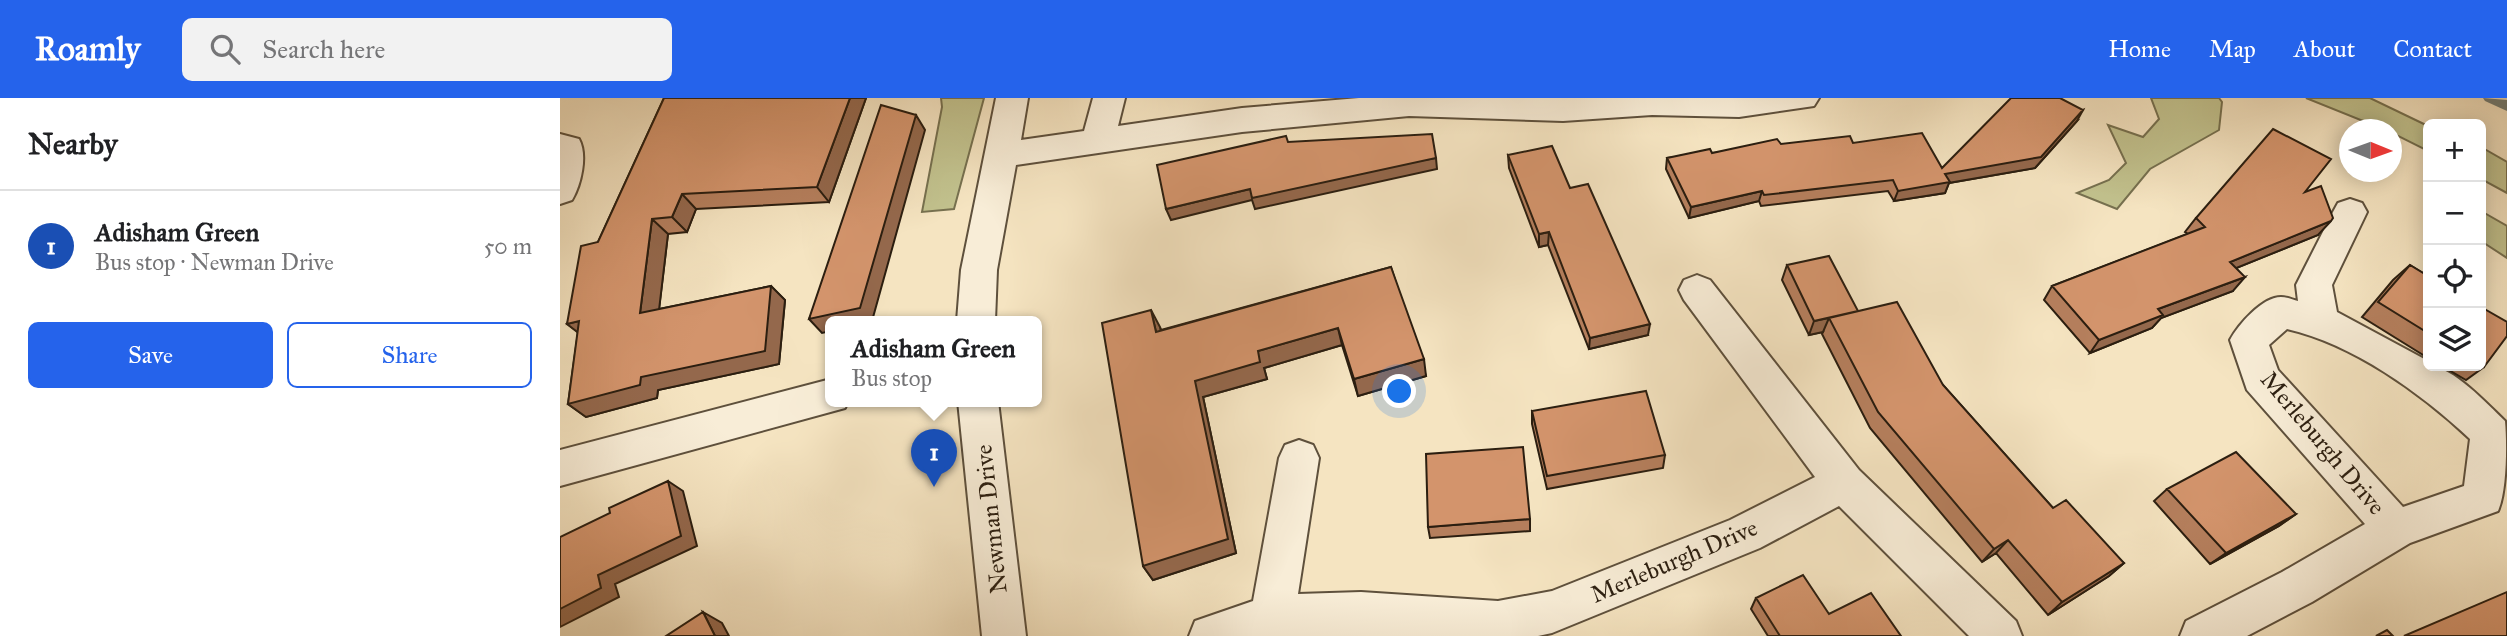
<!DOCTYPE html>
<html lang="en">
<head>
<meta charset="utf-8">
<style>
  body { margin:0; font-family:"IM FELL Great Primer",serif; background:#f2f2f2; color:#202124 }
  .controls { position:absolute; right:21px; top:21px; display:grid; overflow:hidden; border-radius:10px; box-shadow:0 4px 18px #0003 }
  .controls button { width:63px; height:63px; display:grid; place-items:center; padding:0; border:0; border-bottom:2px solid #e0e0e0; background:#fff; color:#202124; font:35px sans-serif }
  .compass { position:absolute; left:1779px; top:21px; width:63px; height:63px; border-radius:50%; background:#fff; box-shadow:0 4px 18px #0003; rotate:91deg }
  .you { position:absolute; left:840px; top:294px; width:24px; height:24px; margin:-18px; border:5px solid #fff; border-radius:50%; background:#1a73e8; box-shadow:0 0 0 10px #1a73e833 }
  .badge { display:grid; place-items:center; width:46px; height:46px; border-radius:50%; background:#2563eb; color:#fff; font-size:23px; font-weight:700 }
  .pin { position:absolute; translate:-50% -58px; filter:drop-shadow(0 2px 4px #0008) }
  .pin::after { content:''; position:absolute; top:37px; width:24px; height:21px; background:inherit; clip-path:polygon(0 0,100% 0,50% 100%) }
  .popup { position:absolute; left:265px; top:218px; width:217px; height:91px; box-sizing:border-box; display:grid; place-content:center; border-radius:10px; background:#fff; filter:drop-shadow(0 2px 5px #0005); font-size:23px; white-space:nowrap; color:#757577 }
  .popup b { font-size:26px; color:#202124 }
  .popup::after { content:''; position:absolute; left:50%; top:100%; margin-left:-14px; border:14px solid transparent; border-top-color:#fff }
  .list { margin:0; padding:0; list-style:none }
  h2 { display:flex; justify-content:space-between; align-items:center; height:91px; margin:0; padding:0 28px; font-size:30px }
  h2 small { font-size:23px; font-weight:400; color:#757577 }
  .list li { display:grid; grid-template-columns:46px 1fr auto; gap:21px; align-items:center; box-sizing:border-box; height:112px; padding:0 28px; border-top:2px solid #e0e0e0 }
  .list b { display:block; font-size:26px; white-space:nowrap }
  .list p { margin:0; font-size:23px; white-space:nowrap; color:#757577 }
  .list em { font-size:23px; font-style:normal; color:#757577 }
  .actions { display:flex; gap:14px; padding:21px 28px }
  .actions a { flex:1; padding:16px 0; border:2px solid #2563eb; border-radius:10px; text-align:center; font-size:24px; color:#2563eb }
  .actions .main { background:#2563eb; color:#fff }
  .icon { flex:none; width:38px; height:38px; fill:none; stroke:currentColor; stroke-width:2; stroke-linecap:round; stroke-linejoin:round }
  .map { position:relative; flex:none; width:1947px; height:538px; overflow:hidden }
  header { display:flex; align-items:center; gap:42px; box-sizing:border-box; height:98px; padding:0 35px; background:#2563eb; color:#fff }
  header strong { font-size:33px }
  nav { display:flex; gap:38px; margin-inline-start:auto; font-size:24px }
  .search { width:490px; height:63px; background:#f2f2f2; display:flex; align-items:center; gap:18px; box-sizing:border-box; padding:0 24px; border-radius:10px; color:#757577; font-size:26px }
  main { display:flex }
  aside { flex:1; background:#fff }
  .map>svg:first-child { display:block }
  .green { fill:#c2c28e; stroke:#76704f; stroke-width:2 }
  .lines { fill:none; stroke-linecap:round; stroke-linejoin:round }
  .stream { fill:#717d77; fill-rule:evenodd }
  .minor-casing { stroke:#5e503c; stroke-width:4 }
  .minor { fill:#f8edd7; fill-rule:evenodd }
  .wall { fill:#b57f5d; stroke:#2b1e10; stroke-width:2 }
  .shaded-wall { fill:#94684c; stroke:#2b1e10; stroke-width:2 }
  .building { fill:#d3946c; stroke:#2b1e10; stroke-width:2 }
  .labels { text-anchor:middle; dominant-baseline:central; stroke-width:7; stroke-linejoin:round; paint-order:stroke }
  .street-label { font-size:24px; fill:#2b1e10; stroke:#f8edd7 }
</style>
</head>
<body>
<header>
<strong>Roamly</strong>
<div class="search"><svg class="icon" aria-label="search" viewBox="0 0 24 24"><circle cx="10" cy="10" r="6"/><path d="M15 15l6 6"/></svg>Search here</div>
<nav><a>Home</a><a>Map</a><a>About</a><a>Contact</a></nav>
</header>
<main>
<aside>
<h2>Nearby<small></small></h2>
<ul class="list">
<li><span class="badge" style="background:#1a4fb4">1</span><div><b>Adisham Green</b><p>Bus stop · Newman Drive</p></div><em>50 m</em></li>
</ul>
<div class="actions"><a class="main">Save</a><a>Share</a></div>
</aside>
<div class="map">
<svg width="1947" height="538" viewBox="0 0 1947 538">
  <rect width="100%" height="100%" fill="#f5e4c1"/>
  <filter id="stains"><feTurbulence type="fractalNoise" baseFrequency=".00286" numOctaves="4"/><feColorMatrix values="0 0 0 0 .2 0 0 0 0 .09 0 0 0 0 .02 0 0 0 .5 -.17"/></filter>
  <radialGradient id="worn" r=".72"><stop offset=".6" stop-color="#630" stop-opacity="0"/><stop offset="1" stop-color="#630" stop-opacity=".3"/></radialGradient>
  <path class="green" d="M381,0H424L394,111L362,114L382,9Z
    M1591,0H1659L1662,4L1659,32L1590,71L1557,111L1517,95L1549,82L1566,65L1548,27L1583,39L1599,21Z
    M1746,0H1810L1868,28V53L1832,35V32L1823,31Z
    M1921,49L1947,64V95L1921,81Z
    M1921,113L1947,128V160L1921,143Z"/>
  <g class="lines">
    <path class="stream" d="M1923,0L1947,2V13L1925,3Z"/>
    <defs>
      <path id="minor" d="M436,0H468L461,42L524,33L533,0H565L558,28L682,10L799,0H1259L1254,8L1179,19L1092,17L1003,23L849,18L682,34L456,67L437,172L435,223H397L401,172Z
        M0,36L19,41C28,57 21,87 12,102L0,106Z
        M1790,101L1802,105L1807,114L1772,187L1777,214L1868,263V268C1893,268 1927,306 1945,323C1947,345 1947,392 1938,413L1850,445L1752,504L1687,538H1620L1626,523L1722,474L1805,426L1687,292L1670,242C1678,227 1702,199 1721,199C1727,199 1733,202 1738,203L1736,187L1773,114L1778,105ZM1727,231C1793,246 1861,295 1910,341L1904,388L1843,409L1718,272L1709,247Z
        M1137,177L1150,182L1299,372L1456,523L1462,538H1409L1279,408L1200,450L992,535L978,538H629L635,523L693,503L719,360L725,347L739,342L753,347L759,360L738,496L801,494L938,503L992,493L1170,422L1255,379L1124,202L1119,192L1124,182Z
        M271,281V303H288L285,310L0,388V352Z
        M398,303H438L466,538H422Z"/>
    </defs>
    <use href="#minor" class="minor-casing"/>
    <use href="#minor" class="minor"/>
  </g>
  <path class="wall" d="M104,0H306L269,104L136,111L127,134L108,136L99,211L211,188L225,202L219,266L98,292L97,300L26,319L8,306L18,234L7,226L38,144Z
    M1517,23L1475,70L1389,85L1385,95L1334,103L1328,93L1201,108L1199,103L1129,120L1106,71L1107,60L1152,55L1293,45L1382,70Z
    M948,57L1010,90L1088,237L1029,251L988,147L979,149L949,70Z
    M1745,94L1758,137L1676,170L1673,193L1601,220L1592,230L1530,255L1484,202L1492,188L1628,136L1625,134L1636,120Z
    M1227,167L1298,213L1383,287L1493,410L1564,465L1549,478L1488,517L1436,455L1422,464L1310,330L1262,236L1263,234L1249,237L1222,182Z
    M1850,167L1868,178V260L1802,219L1833,182Z
    M831,169L866,278L798,298L782,247L704,270L707,281L643,299L676,455L593,482L583,468L600,229L601,232Z
    M1921,209L1924,269L1906,282L1882,268H1921Z
    M972,313L1105,357L1103,370L987,391L972,326Z
    M1607,391L1736,416L1719,428L1650,466L1594,403Z
    M970,421V433L870,440L868,429Z
    M1196,500L1269,516L1341,538H1208L1191,511Z"/>
  <path class="shaded-wall" d="M290,0H306L269,104L257,89Z
    M1523,12L1517,23L1475,70L1389,85L1385,95L1334,103L1338,93L1385,76Z
    M356,17L365,32L312,223H271V233L262,235L249,221Z
    M876,60L877,71L695,111L692,102L611,122L606,111L690,91Z
    M1202,93L1199,103L1129,120L1131,109Z
    M122,96L136,111L127,134L112,119Z
    M92,121L108,136L97,229L80,215Z
    M1771,123L1758,137L1659,177L1670,164Z
    M989,134L988,147L979,149V136Z
    M1685,179L1673,193L1601,220L1592,230L1530,255L1539,242L1598,211Z
    M211,188L225,202L219,266L98,292L97,300L26,319L8,306Z
    M591,212L600,229L604,251L596,234Z
    M1269,220L1263,234L1249,237L1254,223Z
    M19,223L25,240L7,226Z
    M1090,226L1088,237L1029,251L1030,240Z
    M778,230L782,247L704,270L707,281L643,299L676,455L593,482L583,468L635,283L698,253Z
    M864,261L866,278L798,298L794,281Z
    M108,383L123,393L137,448L55,486L59,499L0,529V511L38,477Z
    M1736,416L1719,428L1650,466L1666,455Z
    M1448,442L1436,455L1422,464L1434,451Z
    M1564,465L1549,478L1488,517L1502,504Z
    M143,514L162,525L169,538H155Z"/>
  <path class="building" d="M104,0H290L257,89L122,96L112,119L92,121L80,215L211,188L205,253L81,279L80,287L8,306L19,223L7,226L21,148L38,144Z
    M1451,0H1500L1523,12L1481,59L1385,76L1390,84L1338,93L1333,82L1204,97L1202,93L1131,109L1107,60L1150,51L1152,55L1217,41L1221,46L1290,38L1293,45L1362,35L1382,70Z
    M321,7L356,17L300,210L249,221Z
    M1713,31L1771,61L1745,94L1761,88L1773,120L1771,123L1670,164L1685,179L1598,211L1603,217L1539,242L1492,188L1645,129L1636,120Z
    M872,36L876,60L692,100L690,91L606,111L597,67L726,38L728,44Z
    M992,48L1010,90L1028,86L1090,226L1030,240L989,134L979,136L948,57Z
    M1269,158L1298,213L1254,223L1227,167Z
    M1850,167L1868,178V235L1818,204Z
    M831,169L864,261L794,281L778,230L698,253L700,264L635,283L668,441L583,468L542,225L591,212L596,234Z
    M1337,204L1383,287L1493,410L1506,402L1564,465L1502,504L1448,442L1434,451L1318,314L1269,220Z
    M1921,209L1947,224V238L1924,269L1921,266Z
    M1086,293L1105,357L987,378L972,313Z
    M963,349L970,421L868,429L866,356Z
    M1676,354L1736,416L1666,455L1607,391Z
    M108,383L121,438L38,477L41,490L0,511V439L50,415L49,410Z
    M1243,477L1269,516L1311,495L1341,538H1220L1196,500Z
    M1947,494V538H1844Z
    M143,514L155,538H106Z
    M1827,532L1833,538H1816Z"/>
  <g class="labels">
    <g class="street-label">
      <text transform="translate(1763 345) rotate(50)">Merleburgh Drive</text>
      <text transform="translate(431 421) rotate(-96)">Newman Drive</text>
      <text transform="translate(1114 463) rotate(-23)">Merleburgh Drive</text>
    </g>
  </g>
  <rect width="100%" height="100%" filter="url(#stains)"/>
  <rect width="100%" height="100%" fill="url(#worn)"/>
</svg>
<div class="controls">
<button>+</button>
<button>−</button>
<button><svg class="icon" aria-label="locate" viewBox="0 0 24 24"><circle cx="12" cy="12" r="6"/><path d="M12 2v4M12 18v4M2 12h4M18 12h4"/></svg></button>
<button><svg class="icon" aria-label="layers" viewBox="0 0 24 24"><path d="M12 4l9 5-9 5-9-5zM3 14l9 5 9-5"/></svg></button>
</div>
<svg class="compass" viewBox="-18 -18 36 36"><path d="M0-13l5 13h-10z" fill="#e53935"/><path d="M0 13l5-13h-10z" fill="#757577"/></svg>
<div class="you"></div>
<div class="pin badge" style="left:374px;top:389px;background:#1a4fb4">1</div>
<div class="popup"><b>Adisham Green</b>Bus stop</div>
</div>
</main>
</body>
</html>
